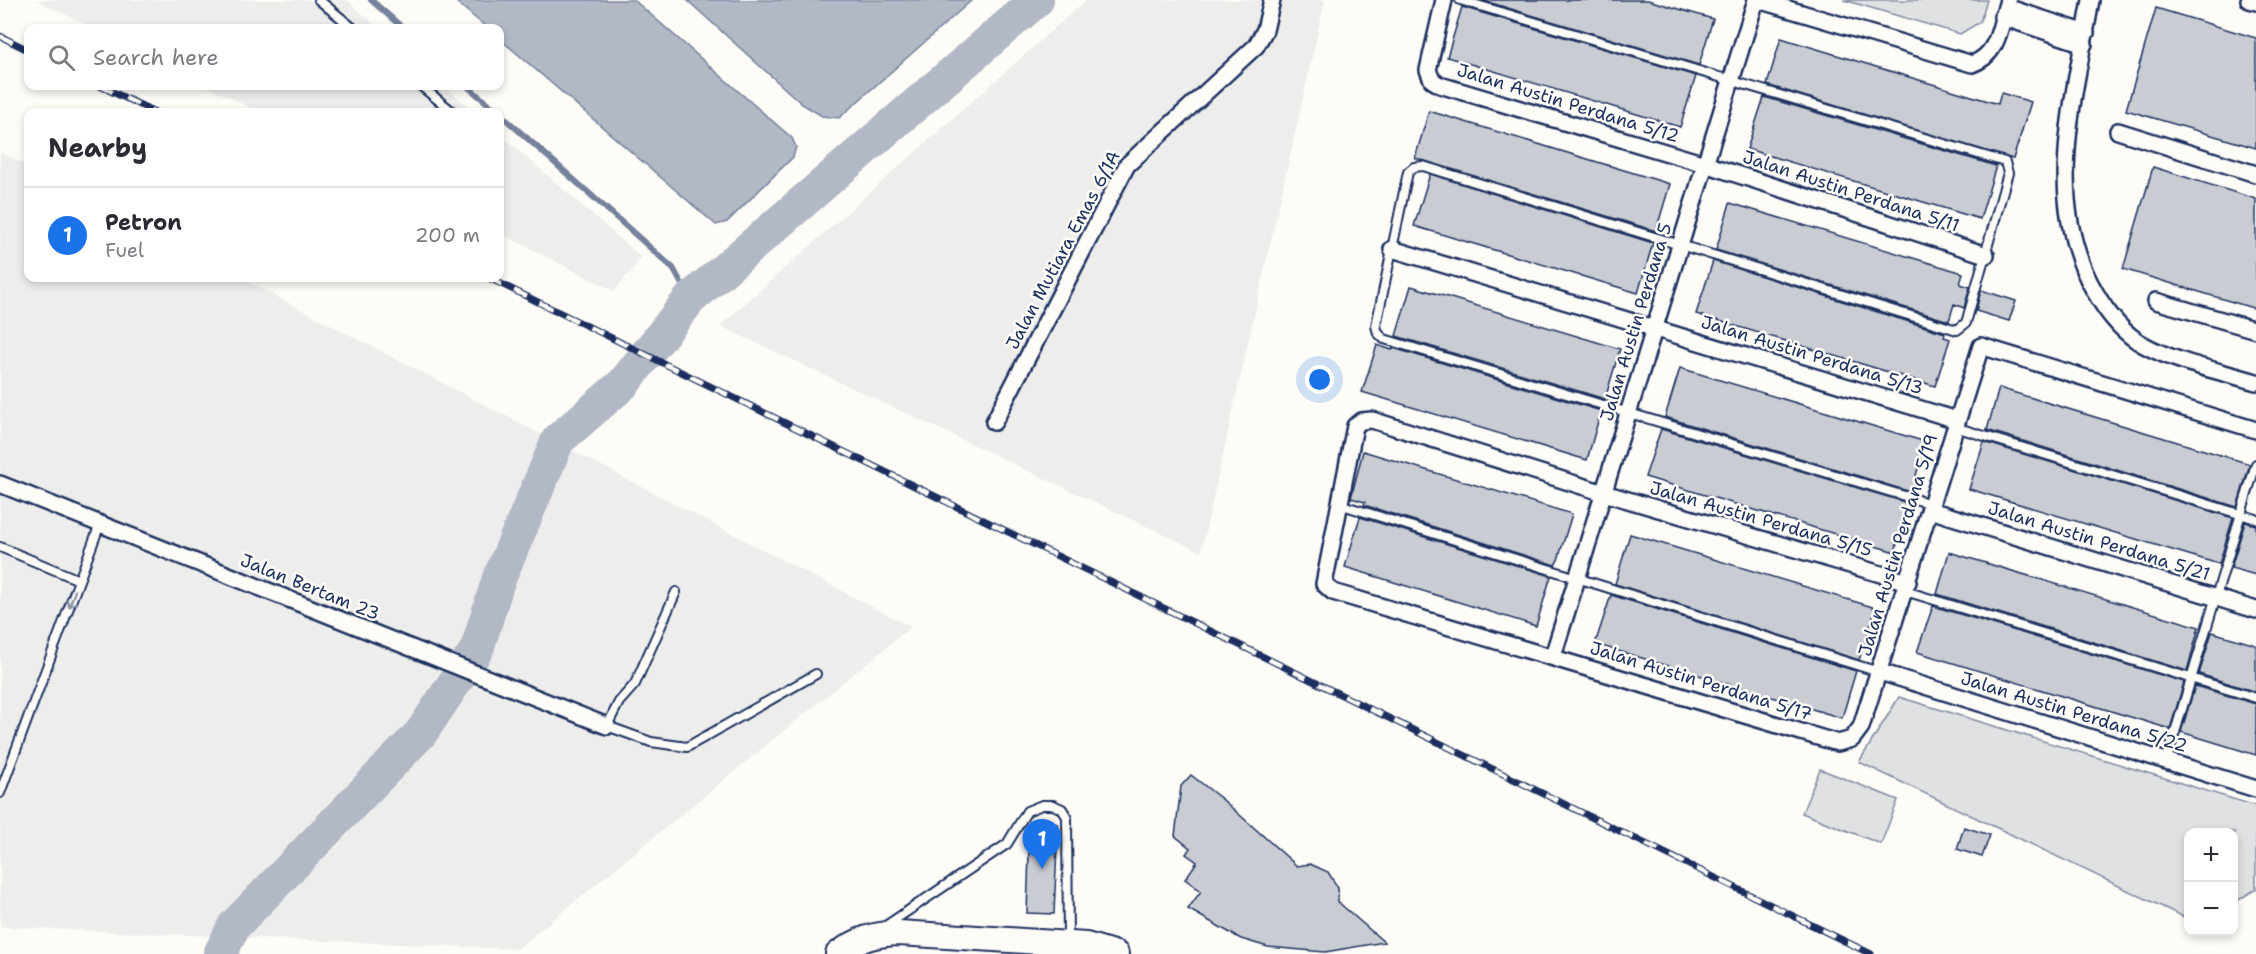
<!DOCTYPE html>
<html lang="en">
<head>
<meta charset="utf-8">
<style>
  body { margin:0; font-family:"Shantell Sans",sans-serif; background:#f7f7f7; color:#2b2b33 }
  .controls { position:absolute; right:18px; bottom:18px; display:grid; overflow:hidden; border-radius:12px; box-shadow:0 3px 9px #0003 }
  .controls button { width:54px; height:54px; display:grid; place-items:center; padding:0; border:0; border-bottom:2px solid #e1e1e2; background:#fff; color:#2b2b33; font:30px sans-serif }
  .you { position:absolute; left:1320px; top:380px; width:21px; height:21px; margin:-15px; border:4px solid #fff; border-radius:50%; background:#1a73e8; box-shadow:0 0 0 9px #1a73e833 }
  .badge { display:grid; place-items:center; width:39px; height:39px; border-radius:50%; background:#1a73e8; color:#fff; font-size:20px; font-weight:700 }
  .pin { position:absolute; translate:-50% -50px; filter:drop-shadow(0 2px 3px #0008) }
  .pin::after { content:''; position:absolute; top:32px; width:21px; height:18px; background:inherit; clip-path:polygon(0 0,100% 0,50% 100%) }
  .list { margin:0; padding:0; list-style:none }
  h2 { display:flex; justify-content:space-between; align-items:center; height:78px; margin:0; padding:0 24px; font-size:26px }
  h2 small { font-size:20px; font-weight:400; color:#7c7c81 }
  .list li { display:grid; grid-template-columns:39px 1fr auto; gap:18px; align-items:center; box-sizing:border-box; height:96px; padding:0 24px; border-top:2px solid #e1e1e2 }
  .list b { display:block; font-size:22px; white-space:nowrap }
  .list p { margin:0; font-size:20px; white-space:nowrap; color:#7c7c81 }
  .list em { font-size:20px; font-style:normal; color:#7c7c81 }
  .icon { flex:none; width:33px; height:33px; fill:none; stroke:currentColor; stroke-width:2; stroke-linecap:round; stroke-linejoin:round }
  .map { position:relative; flex:none; width:2256px; height:954px; overflow:hidden }
  .search { position:absolute; background:#fff; box-shadow:0 3px 9px #0003; left:24px; top:24px; width:480px; height:66px; display:flex; align-items:center; gap:15px; box-sizing:border-box; padding:0 21px; border-radius:12px; color:#7c7c81; font-size:22px }
  .panel { position:absolute; background:#fff; box-shadow:0 3px 9px #0003; left:24px; top:108px; width:480px; height:174px; border-radius:12px }
  .map>svg:first-child { display:block }
  .built { fill:#edeeec }
  .green { fill:#e0e1e3; stroke:#7e88a0; stroke-width:1.5 }
  .water { fill:#b3b8c5; stroke:#76819c; stroke-width:1.5 }
  .lines { fill:none; stroke-linecap:round; stroke-linejoin:round }
  .stream { stroke:#76819c; stroke-width:6 }
  .river { stroke:#b3b8c5; stroke-width:34 }
  .building { fill:#c9ccd3; stroke:#1b2f5e; stroke-width:1.5 }
  .service-casing { stroke:#1b2f5e; stroke-width:12 }
  .minor-casing { stroke:#1b2f5e; stroke-width:20 }
  .trunk-casing { stroke:#1b2f5e; stroke-width:28 }
  .service { stroke:#fdfcf7; stroke-width:8 }
  .minor { stroke:#fdfcf7; stroke-width:15 }
  .trunk { stroke:#fdfcf7; stroke-width:24 }
  .rail-casing { stroke:#1b2f5e; stroke-width:7 }
  .rail { stroke:#fdfcf7; stroke-width:4.5; stroke-dasharray:14; stroke-linecap:butt }
  .oneway { stroke:#8c96aa }
  .labels { text-anchor:middle; dominant-baseline:central; stroke-width:5; stroke-linejoin:round; paint-order:stroke }
  .street-label { font-size:18px; fill:#1b2f5e; stroke:#fdfcf7 }
</style>
</head>
<body>
<div class="map">
<svg width="2256" height="954" viewBox="0 0 2256 954">
  <rect width="100%" height="100%" fill="#fdfcf7"/>
  <filter id="ink" filterUnits="userSpaceOnUse"><feTurbulence type="fractalNoise" baseFrequency=".0167" numOctaves="2"/><feDisplacementMap in="SourceGraphic" scale="12" xChannelSelector="R" yChannelSelector="G"/><feConvolveMatrix kernelMatrix="1 2 1 2 8 2 1 2 1" color-interpolation-filters="sRGB"/></filter>
  <g filter="url(#ink)">
    <path class="built" d="M36,0H347L379,28H93Z
      M1086,0H1325L1201,552L720,326Z
      M206,86H444L475,112H259Z
      M500,134L642,258L614,291L500,233Z
      M0,152L28,166V278H241L911,627L517,949L0,927Z"/>
    <path class="green" d="M1844,0H1987L1980,22L1960,34Z
      M1899,697L2256,806V889L2234,903V832H2188V919L1859,762Z
      M1820,769L1898,800L1881,844L1802,813Z"/>
    <path class="water" d="M454,0H634L792,138L796,147L793,157L727,222L716,225L500,39V28H487Z
      M687,0H972L839,118L822,116L802,104Z"/>
    <g class="lines">
      <path class="stream" d="M371,0L403,28
        M467,86L498,112
        M500,114L673,268L690,299"/>
      <path class="river" d="M220,954L234,926L421,733L477,649L498,581L558,440L623,384L690,299L1037,0"/>
    </g>
    <path class="building" d="M1481,0H1648L1713,19L1699,65Z
      M1462,7L1696,76L1680,127L1447,57Z
      M2156,8L2256,38V148L2126,110Z
      M1781,38L1998,104L2001,93L2031,102L2013,159L1767,85Z
      M1764,97L1996,166L1980,219L1747,149Z
      M1429,111L1670,184L1656,231L1415,158Z
      M2153,167L2256,199V309L2123,269Z
      M1430,174L1653,243L1638,293L1414,226Z
      M1730,203L1963,273L1960,284L1970,287L1964,308L1954,304L1949,321L1716,250Z
      M1713,261L1945,333L1944,337L1950,339L1935,386L1696,314Z
      M1411,286L1620,349L1605,399L1396,336Z
      M1981,290L2016,301L2009,321L1976,311Z
      M1377,345L1392,350L1393,348L1601,411L1587,460L1362,392Z
      M1680,368L1926,442L1911,492L1665,417Z
      M1999,388L2250,464L2237,507L1987,430Z
      M1661,429L1908,503L1895,552L1645,477Z
      M1984,442L2233,518L2219,564L1969,489Z
      M1363,451L1572,514L1558,560L1555,565L1364,505L1365,502L1351,498Z
      M1360,517L1551,576L1536,626L1345,567Z
      M2245,522L2256,525V575L2231,568Z
      M1630,534L1876,608L1859,660L1615,584Z
      M1949,552L2199,627L2187,671L1937,594Z
      M1611,595L1856,671L1842,718L1595,644Z
      M1933,606L2184,682L2170,729L1917,652Z
      M2212,632L2256,645V692L2199,674Z
      M2195,686L2256,704V755L2181,732Z
      M1191,775L1223,800L1297,866L1310,864L1328,872L1338,888V902L1384,942L1325,952L1268,947L1241,939L1188,909L1201,891L1185,879L1197,862L1186,854L1190,848L1175,836L1181,786Z
      M1030,823L1058,824L1054,914L1027,913Z
      M1964,827L1990,835L1982,857L1957,849Z"/>
    <g class="lines">
      <defs>
        <path id="service" d="M319,0L353,28
          M1460,0L2005,162L2008,173L1966,323L1957,330L1423,166L1414,167L1408,172L1376,326L1378,333L1384,339L1931,504
          M421,86L453,112
          M1955,427L2256,519
          M1339,504L1879,672
          M0,547L79,580
          M1905,591L2256,698
          M676,592L635,684L619,702L607,726L651,742L687,747L816,674
          M2166,762L2256,464
          M0,793L100,524
          M884,927L1007,844L1027,811L1042,805H1053L1062,809L1067,817L1068,941"/>
        <path id="minor" d="M1444,0L1428,70L1432,80L1440,85L1705,164L1986,255
          M1758,0L1972,64C1999,55 2000,25 2008,0
          M2091,0C2075,97 2042,201 2095,292C2107,313 2122,333 2144,345C2177,363 2220,371 2256,382
          M2249,0L2256,2
          M2006,7L2086,33
          M2002,17L2084,44
          M2118,131L2256,174
          M1392,249L1957,420
          M2156,301L2256,330
          M994,422L1127,165L1256,46L1265,30L1272,0
          M0,484L607,726
          M1930,510L2256,610
          M1908,582L1604,493L1372,420L1361,421L1355,426L1324,584L1333,592L1838,743L1852,739L1861,727L1981,346L2256,430
          M1553,656L1756,0
          M1880,672L2256,789"/>
        <path id="trunk" d="M838,954C858,939 874,934 899,933L1086,945L1116,954"/>
      </defs>
      <use href="#service" class="service-casing"/>
      <use href="#minor" class="minor-casing"/>
      <use href="#trunk" class="trunk-casing"/>
      <use href="#service" class="service"/>
      <use href="#minor" class="minor"/>
      <use href="#trunk" class="trunk"/>
      <defs>
        <path id="rail" d="M0,36L28,50
          M100,86L155,112
          M489,278L1871,954"/>
      </defs>
      <use href="#rail" class="rail-casing"/>
      <use href="#rail" class="rail"/>
    </g>
    <defs><path id="oneway-shaft" d="M-6 0H5M1.5-3L5.5 0L1.5 3" fill="none" stroke-width="1.6" stroke-linecap="round" stroke-linejoin="round" transform="scale(1.5)"/></defs>
    <use class="oneway" href="#oneway-shaft" transform="translate(72 599) rotate(110)"/>
  </g>
  <g class="labels">
    <g class="street-label">
      <text transform="translate(1568 103) rotate(17)">Jalan Austin Perdana 5/12</text>
      <text transform="translate(1851 191) rotate(18)">Jalan Austin Perdana 5/11</text>
      <text transform="translate(1063 250) rotate(-62)">Jalan Mutiara Emas 6/1A</text>
      <text transform="translate(1636 322) rotate(-73)">Jalan Austin Perdana 5</text>
      <text transform="translate(1812 355) rotate(17)">Jalan Austin Perdana 5/13</text>
      <text transform="translate(1761 519) rotate(16)">Jalan Austin Perdana 5/15</text>
      <text transform="translate(2099 541) rotate(17)">Jalan Austin Perdana 5/21</text>
      <text transform="translate(1898 545) rotate(-73)">Jalan Austin Perdana 5/19</text>
      <text transform="translate(310 587) rotate(22)">Jalan Bertam 23</text>
      <text transform="translate(1701 681) rotate(17)">Jalan Austin Perdana 5/17</text>
      <text transform="translate(2074 712) rotate(17)">Jalan Austin Perdana 5/22</text>
    </g>
  </g>
</svg>
<div class="controls">
<button>+</button>
<button>−</button>
</div>
<div class="you"></div>
<div class="pin badge" style="left:1042px;top:869px">1</div>
<div class="search"><svg class="icon" aria-label="search" viewBox="0 0 24 24"><circle cx="10" cy="10" r="6"/><path d="M15 15l6 6"/></svg>Search here</div>
<section class="panel">
<h2>Nearby<small></small></h2>
<ul class="list">
<li><span class="badge">1</span><div><b>Petron</b><p>Fuel</p></div><em>200 m</em></li>
</ul>
</section>
</div>
</body>
</html>
